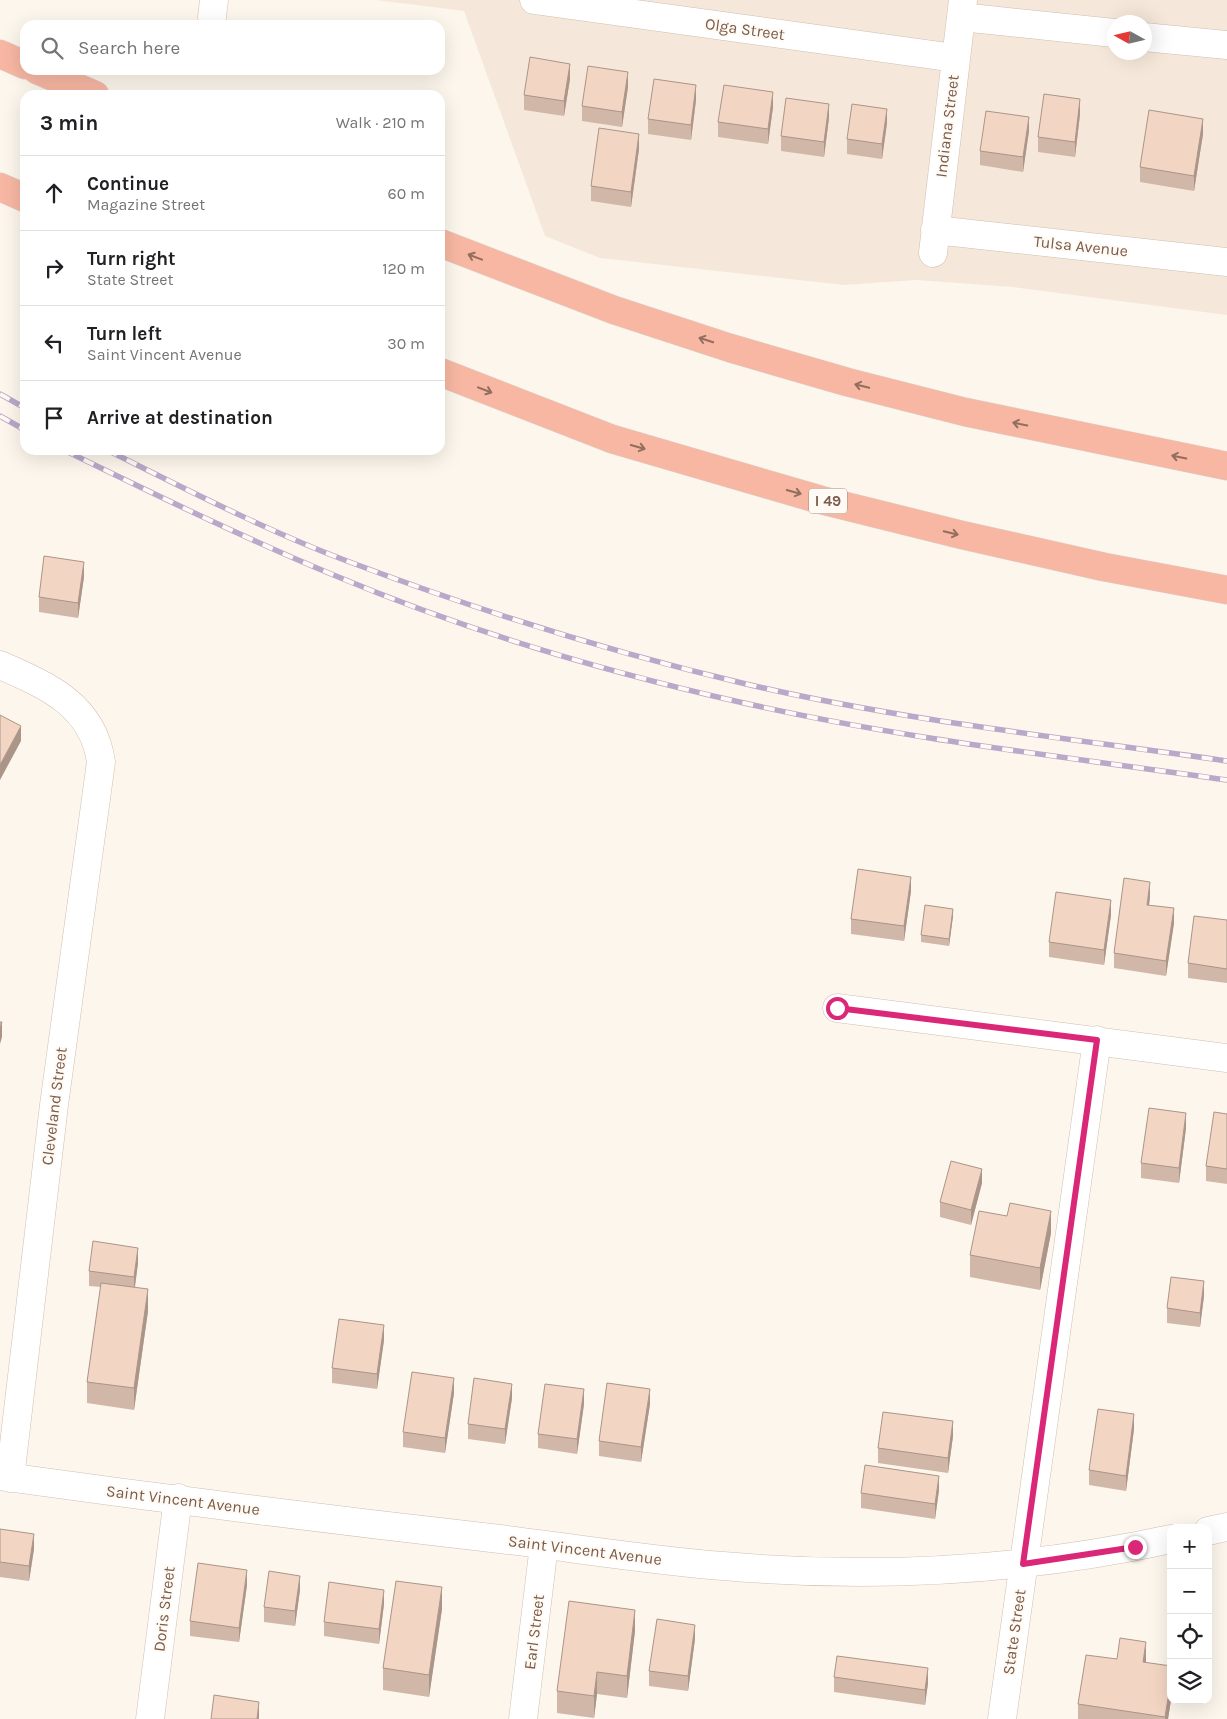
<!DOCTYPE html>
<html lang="en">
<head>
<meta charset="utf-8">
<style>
  body { margin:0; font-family:Karla,sans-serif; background:#f2f2f2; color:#202124 }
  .controls { position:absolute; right:15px; bottom:15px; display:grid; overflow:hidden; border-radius:10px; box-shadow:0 5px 20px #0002 }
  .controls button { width:45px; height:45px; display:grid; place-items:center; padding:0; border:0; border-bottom:1px solid #e0e0e0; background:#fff; color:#202124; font:25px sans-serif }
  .compass { position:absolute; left:1107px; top:15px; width:45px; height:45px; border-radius:50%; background:#fff; box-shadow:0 5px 20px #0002; rotate:278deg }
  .stop { position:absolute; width:15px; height:15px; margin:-11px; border:4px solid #db2777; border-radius:50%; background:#fff }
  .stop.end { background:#db2777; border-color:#fff; box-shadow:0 1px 5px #0008 }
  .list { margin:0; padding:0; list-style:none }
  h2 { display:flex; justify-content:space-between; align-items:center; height:65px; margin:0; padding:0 20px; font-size:21px }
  h2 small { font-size:16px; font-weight:400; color:#757577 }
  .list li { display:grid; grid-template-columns:32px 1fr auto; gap:15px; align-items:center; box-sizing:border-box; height:75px; padding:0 20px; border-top:1px solid #e0e0e0 }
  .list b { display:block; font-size:19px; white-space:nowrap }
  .list p { margin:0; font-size:16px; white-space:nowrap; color:#757577 }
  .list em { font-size:16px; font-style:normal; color:#757577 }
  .icon { flex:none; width:28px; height:28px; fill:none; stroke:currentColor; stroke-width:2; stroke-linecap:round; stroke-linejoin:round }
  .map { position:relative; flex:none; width:1227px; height:1719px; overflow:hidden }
  .search { position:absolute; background:#fff; box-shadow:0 5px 20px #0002; left:20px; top:20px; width:425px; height:55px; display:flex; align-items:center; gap:12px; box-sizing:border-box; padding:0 18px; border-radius:15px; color:#757577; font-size:19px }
  .panel { position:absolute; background:#fff; box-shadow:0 5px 20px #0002; left:20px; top:90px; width:425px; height:365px; border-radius:15px }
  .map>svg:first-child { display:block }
  .residential { fill:#f5e8da; fill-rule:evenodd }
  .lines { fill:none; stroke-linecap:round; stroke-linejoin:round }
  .minor-casing { stroke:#d1beb0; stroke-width:29 }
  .highway-casing { stroke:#dad1cd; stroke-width:29 }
  .minor { stroke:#fff; stroke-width:28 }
  .highway { stroke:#f7b7a3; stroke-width:28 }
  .rail-casing { stroke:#b9a8c9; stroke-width:5.5 }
  .rail { stroke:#fffaf3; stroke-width:4; stroke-dasharray:11; stroke-linecap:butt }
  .wall { fill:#d1b7a8 }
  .shaded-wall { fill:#aa9588 }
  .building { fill:#f3d5c3; stroke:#aa9588 }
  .oneway { stroke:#936e5e }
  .route { stroke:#db2777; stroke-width:6 }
  .labels { text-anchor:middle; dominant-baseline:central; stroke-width:4; stroke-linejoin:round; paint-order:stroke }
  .shield { fill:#fffaf3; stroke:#a28b7f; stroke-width:1 }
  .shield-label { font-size:15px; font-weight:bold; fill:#7a5c4d }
  .street-label { font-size:16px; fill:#7a5c4d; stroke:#fffaf3 }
</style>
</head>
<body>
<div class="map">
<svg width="1227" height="1719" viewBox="0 0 1227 1719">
  <rect width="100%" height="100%" fill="#fdf6ec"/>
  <path class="residential" d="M376,0H1227V315L1013,287L916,280L844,285L600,258L545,236L464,11ZM1114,22H1144V52H1114Z"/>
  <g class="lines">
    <defs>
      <path id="minor" d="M534,0L955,58
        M212,17L214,0
        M961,17L1114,33
        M1144,37L1227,45
        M935,230L1227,262
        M933,253L963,0
        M0,665C48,686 93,705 101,762L54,1105L10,1478
        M837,1008L1227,1058
        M0,1476C166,1499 333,1520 500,1539C574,1548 648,1560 723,1566C872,1579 1024,1571 1171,1539
        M1208,1531L1227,1527
        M150,1719L178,1498
        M523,1719L544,1545
        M1002,1719L1097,1040"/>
      <path id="highway" d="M0,54L25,65
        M37,70L95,95
        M0,187L25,198
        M440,243L614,310L730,348L847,382L965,412L1227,466
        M440,372L612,439L821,500L962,535L1104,567L1227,590"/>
    </defs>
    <use href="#minor" class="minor-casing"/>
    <use href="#highway" class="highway-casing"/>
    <use href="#minor" class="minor"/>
    <use href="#highway" class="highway"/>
    <defs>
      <path id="rail" d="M0,394L25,408
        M0,416L25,430
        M64,450C154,494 244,538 336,576C467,631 606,672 744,703C903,739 1066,757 1227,780
        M107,450C186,489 265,530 347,561C477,610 610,652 746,684C904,721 1067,738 1227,761"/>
    </defs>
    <use href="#rail" class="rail-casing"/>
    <use href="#rail" class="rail"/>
  </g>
  <path class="wall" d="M570,79L564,116L524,110V95Z
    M628,87L622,127L582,121V106Z
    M696,100L691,140L648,134V119Z
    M773,107L768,144L718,137V122Z
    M1080,114L1075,157L1038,152V137Z
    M829,118L824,157L781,151V136Z
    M887,123L882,159L847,154V139Z
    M1029,131L1023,172L980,165V151Z
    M1203,134L1194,191L1140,182V167Z
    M639,149L631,207L591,201V186Z
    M84,577L78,618L39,612V597Z
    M911,891L904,941L851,934V919Z
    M1150,897L1149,905L1174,923L1166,976L1114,968V953Z
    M1111,915L1104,965L1049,957V942Z
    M953,916L949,946L921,942V935Z
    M1227,920V983L1188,978V963Z
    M1227,1114V1184L1206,1181V1166Z
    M1186,1128L1179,1183L1141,1178V1163Z
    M982,1183L971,1225L940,1217V1202Z
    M1007,1216L1051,1233L1040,1290L970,1277V1255Z
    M138,1263L135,1288L148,1311L134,1410L87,1403V1382L101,1287L89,1286V1271Z
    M1204,1296L1200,1327L1167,1323V1308Z
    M384,1340L377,1389L332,1383V1368Z
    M454,1393L445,1453L403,1447V1432Z
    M512,1398L505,1444L468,1439V1424Z
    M584,1404L577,1454L538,1448V1434Z
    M650,1404L641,1462L599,1456V1441Z
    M1134,1429L1126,1491L1089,1485V1470Z
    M953,1436L948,1473L878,1463V1448Z
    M939,1490L935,1519L861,1508V1493Z
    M0,1529L34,1549L29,1581L0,1577Z
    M247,1585L239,1642L190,1636V1621Z
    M300,1590L295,1626L264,1622V1607Z
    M384,1604L379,1644L324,1636V1622Z
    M442,1609L429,1697L383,1690V1668Z
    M635,1631L627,1698L597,1694L594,1718L557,1713V1691Z
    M695,1639L688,1691L649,1686V1671Z
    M1146,1663L1171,1700L1168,1719H1078V1704Z
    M834,1677L928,1683L925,1705L834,1692Z"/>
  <path class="shaded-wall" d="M570,64V79L564,116V101Z
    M628,72V87L622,127V112Z
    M696,85V100L691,140V125Z
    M773,92V107L768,144V129Z
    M1080,99V114L1075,157V142Z
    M829,104V118L824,157V142Z
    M887,109V123L882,159V144Z
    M1029,117V131L1023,172V157Z
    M1203,119V134L1194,191V176Z
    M639,134V149L631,207V192Z
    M84,562V577L78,618V603Z
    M21,726V741L0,780V765Z
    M911,877V891L904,941V926Z
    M1150,882V897L1147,919V905Z
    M1111,900V915L1104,965V950Z
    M1174,908V923L1166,976V961Z
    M953,909V916L949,946V939Z
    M2,1022V1037L0,1044V1029Z
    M1186,1113V1128L1179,1183V1168Z
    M982,1169V1183L971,1225V1210Z
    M1051,1211V1233L1040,1290V1268Z
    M138,1248V1263L134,1292V1277Z
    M1204,1281V1296L1200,1327V1313Z
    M148,1289V1311L134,1410V1388Z
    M384,1325V1340L377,1389V1374Z
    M454,1378V1393L445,1453V1438Z
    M512,1384V1398L505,1444V1429Z
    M584,1389V1404L577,1454V1439Z
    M650,1389V1404L641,1462V1447Z
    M1134,1414V1429L1126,1491V1476Z
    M953,1421V1436L948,1473V1458Z
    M939,1476V1490L935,1519V1504Z
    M34,1534V1549L29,1581V1566Z
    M247,1570V1585L239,1642V1628Z
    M300,1576V1590L295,1626V1611Z
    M442,1587V1609L429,1697V1675Z
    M384,1590V1604L379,1644V1629Z
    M635,1610V1631L627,1698V1676Z
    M695,1625V1639L688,1691V1676Z
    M1146,1642V1664L1143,1662Z
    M928,1668V1683L925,1705V1690Z
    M597,1672V1694L594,1718V1696Z
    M1171,1680V1700L1168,1719H1165Z
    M259,1702V1719H257Z"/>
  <path class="building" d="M530,57L570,64L564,101L524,95Z
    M588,66L628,72L622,112L582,106Z
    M654,79L696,85L691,125L648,119Z
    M724,85L773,92L768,129L718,122Z
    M1044,94L1080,99L1075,142L1038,137Z
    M786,98L829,104L824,142L781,136Z
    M852,104L887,109L882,144L847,139Z
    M1149,110L1203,119L1194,176L1140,167Z
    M986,111L1029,117L1023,157L980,151Z
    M599,128L639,134L631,192L591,186Z
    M44,556L84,562L78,603L39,597Z
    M0,715L21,726L0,765Z
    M858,869L911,877L904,926L851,919Z
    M1124,878L1150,882L1147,905L1174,908L1166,961L1114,953Z
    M1056,892L1111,900L1104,950L1049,942Z
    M925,905L953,909L949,939L921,935Z
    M1194,916L1227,920V969L1188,963Z
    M0,1022H2L0,1029Z
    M1149,1108L1186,1113L1179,1168L1141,1163Z
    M1214,1112L1227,1114V1169L1206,1166Z
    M951,1161L982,1169L971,1210L940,1202Z
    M1010,1203L1051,1211L1040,1268L970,1255L979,1211L1007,1216Z
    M93,1241L138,1248L134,1277L89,1271Z
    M1171,1277L1204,1281L1200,1313L1167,1308Z
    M101,1283L148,1289L134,1388L87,1382Z
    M339,1319L384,1325L377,1374L332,1368Z
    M412,1372L454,1378L445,1438L403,1432Z
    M474,1378L512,1384L505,1429L468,1424Z
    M607,1383L650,1389L641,1447L599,1441Z
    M545,1384L584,1389L577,1439L538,1434Z
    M1098,1409L1134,1414L1126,1476L1089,1470Z
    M883,1412L953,1421L948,1458L878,1448Z
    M865,1465L939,1476L935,1504L861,1493Z
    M0,1529L34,1534L29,1566L0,1562Z
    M198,1563L247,1570L239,1628L190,1621Z
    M269,1571L300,1576L295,1611L264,1607Z
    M396,1581L442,1587L429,1675L383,1668Z
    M329,1582L384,1590L379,1629L324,1622Z
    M569,1601L635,1610L627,1676L597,1672L594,1696L557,1691Z
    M657,1619L695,1625L688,1676L649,1671Z
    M1120,1638L1146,1642L1143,1662L1171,1666V1680L1165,1717L1078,1704L1086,1655L1117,1659Z
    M837,1656L928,1668L925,1690L834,1677Z
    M214,1695L259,1702L257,1719H211Z"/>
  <defs><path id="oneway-shaft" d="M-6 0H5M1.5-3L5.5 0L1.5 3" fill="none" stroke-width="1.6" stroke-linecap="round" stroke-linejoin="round" transform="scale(1.25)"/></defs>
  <g class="oneway">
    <use href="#oneway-shaft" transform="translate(475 257) rotate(-159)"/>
    <use href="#oneway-shaft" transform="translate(706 340) rotate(-162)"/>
    <use href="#oneway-shaft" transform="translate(862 386) rotate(-166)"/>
    <use href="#oneway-shaft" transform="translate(485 390) rotate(21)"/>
    <use href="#oneway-shaft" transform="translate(1020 424) rotate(-168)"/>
    <use href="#oneway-shaft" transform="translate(638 447) rotate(16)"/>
    <use href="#oneway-shaft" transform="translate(1179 457) rotate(-168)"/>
    <use href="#oneway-shaft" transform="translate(794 492) rotate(16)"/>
    <use href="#oneway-shaft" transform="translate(951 533) rotate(14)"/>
  </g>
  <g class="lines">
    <path class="route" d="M837,1008L1097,1040L1023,1564L1135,1547"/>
  </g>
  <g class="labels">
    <rect class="shield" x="809" y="488.5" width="38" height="25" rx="4"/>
    <g class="shield-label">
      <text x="828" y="501">I 49</text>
    </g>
    <g class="street-label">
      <text transform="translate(745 29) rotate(8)">Olga Street</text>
      <text transform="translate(947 126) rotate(-83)">Indiana Street</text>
      <text transform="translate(1081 246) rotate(6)">Tulsa Avenue</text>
      <text transform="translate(54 1106) rotate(-83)">Cleveland Street</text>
      <text transform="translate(183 1500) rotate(7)">Saint Vincent Avenue</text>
      <text transform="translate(585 1550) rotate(7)">Saint Vincent Avenue</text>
      <text transform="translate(164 1609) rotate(-83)">Doris Street</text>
      <text transform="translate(534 1632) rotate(-83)">Earl Street</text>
      <text transform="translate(1014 1632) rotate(-82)">State Street</text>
    </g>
  </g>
</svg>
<div class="controls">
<button>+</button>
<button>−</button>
<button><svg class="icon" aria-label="locate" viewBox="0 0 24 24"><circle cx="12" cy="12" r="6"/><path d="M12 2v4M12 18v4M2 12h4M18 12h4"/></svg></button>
<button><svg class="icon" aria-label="layers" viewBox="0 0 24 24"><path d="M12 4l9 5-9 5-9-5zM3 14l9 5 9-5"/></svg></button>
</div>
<svg class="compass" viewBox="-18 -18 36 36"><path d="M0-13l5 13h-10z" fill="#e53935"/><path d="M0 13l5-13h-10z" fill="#757577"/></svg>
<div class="stop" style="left:837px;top:1008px"></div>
<div class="stop end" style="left:1135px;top:1547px"></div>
<div class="search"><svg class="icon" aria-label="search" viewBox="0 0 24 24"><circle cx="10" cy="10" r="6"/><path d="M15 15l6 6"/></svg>Search here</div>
<section class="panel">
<h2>3 min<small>Walk · 210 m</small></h2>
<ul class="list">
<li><svg class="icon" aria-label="ahead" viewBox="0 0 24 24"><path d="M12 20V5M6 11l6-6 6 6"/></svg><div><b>Continue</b><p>Magazine Street</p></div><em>60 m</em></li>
<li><svg class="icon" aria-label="right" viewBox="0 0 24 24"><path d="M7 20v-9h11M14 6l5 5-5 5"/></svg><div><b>Turn right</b><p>State Street</p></div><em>120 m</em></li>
<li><svg class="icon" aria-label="left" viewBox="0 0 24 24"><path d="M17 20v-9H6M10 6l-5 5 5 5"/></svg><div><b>Turn left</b><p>Saint Vincent Avenue</p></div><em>30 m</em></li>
<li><svg class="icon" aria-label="arrive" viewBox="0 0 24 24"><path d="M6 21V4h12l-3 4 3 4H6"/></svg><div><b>Arrive at destination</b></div></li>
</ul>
</section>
</div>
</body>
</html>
